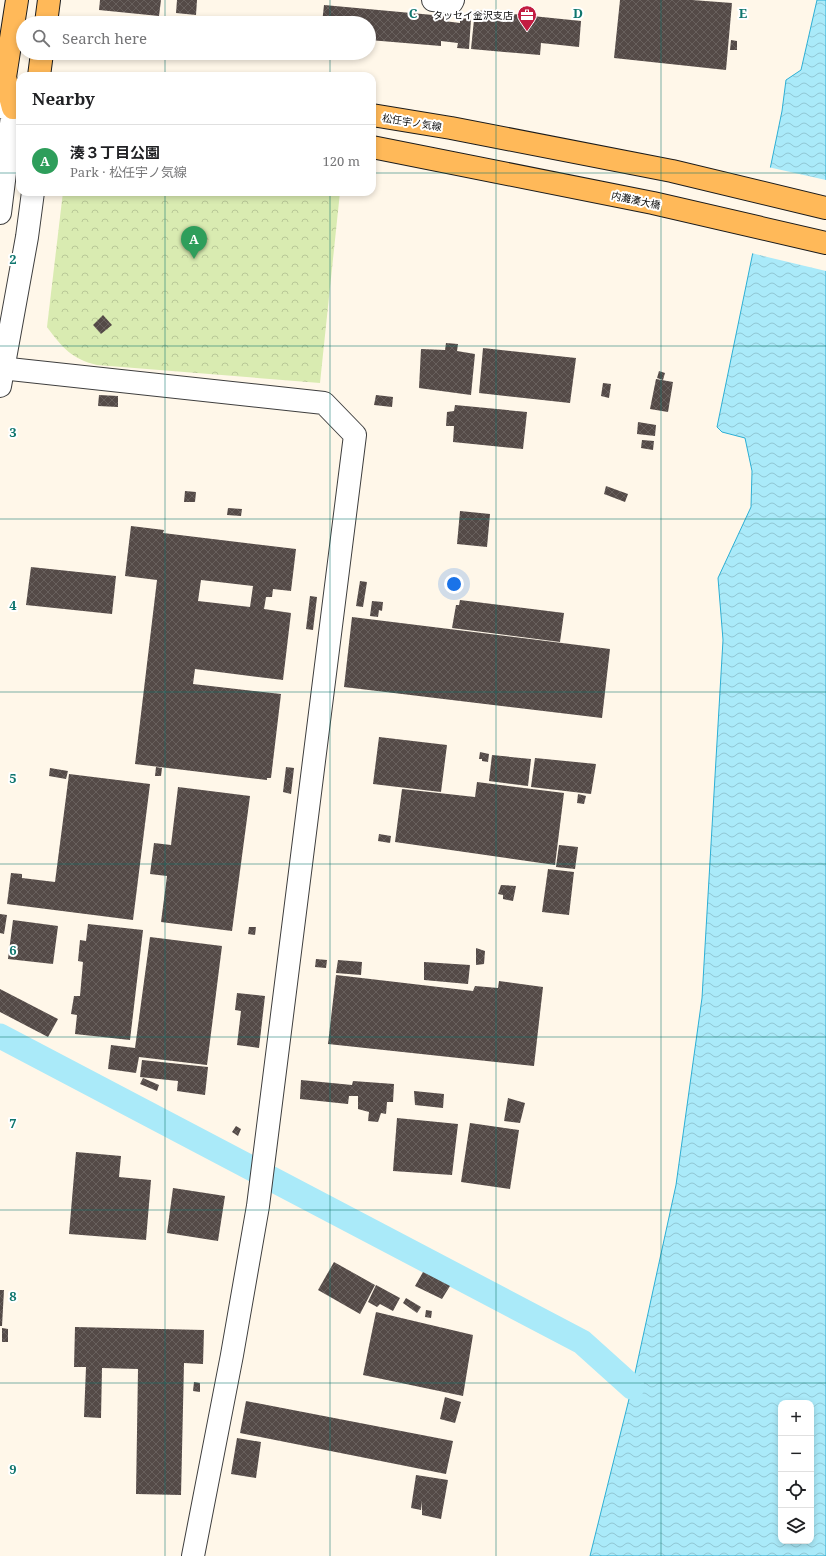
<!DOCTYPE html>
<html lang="en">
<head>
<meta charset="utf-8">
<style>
  body { margin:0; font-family:"Noto Serif","Noto Sans JP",serif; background:#f2f2f2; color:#202124 }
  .controls { position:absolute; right:12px; bottom:12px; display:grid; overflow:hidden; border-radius:8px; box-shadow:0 2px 6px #0003 }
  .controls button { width:36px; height:36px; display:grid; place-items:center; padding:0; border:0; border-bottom:1px solid #e0e0e0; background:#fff; color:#202124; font:20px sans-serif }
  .you { position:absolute; left:454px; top:584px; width:14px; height:14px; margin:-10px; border:3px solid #fff; border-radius:50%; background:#1a73e8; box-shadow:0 0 0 6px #1a73e833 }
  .badge { display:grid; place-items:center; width:26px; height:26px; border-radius:50%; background:#0f766e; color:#fff; font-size:13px; font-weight:700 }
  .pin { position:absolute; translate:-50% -33px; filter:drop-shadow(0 1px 2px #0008) }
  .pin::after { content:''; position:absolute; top:21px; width:14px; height:12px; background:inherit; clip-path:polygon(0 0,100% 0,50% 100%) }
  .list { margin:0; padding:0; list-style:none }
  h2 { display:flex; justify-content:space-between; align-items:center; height:52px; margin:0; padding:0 16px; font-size:17px }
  h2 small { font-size:13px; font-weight:400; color:#757577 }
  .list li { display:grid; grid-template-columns:26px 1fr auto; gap:12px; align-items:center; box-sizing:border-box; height:72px; padding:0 16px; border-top:1px solid #e0e0e0 }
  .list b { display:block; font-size:15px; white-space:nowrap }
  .list p { margin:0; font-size:13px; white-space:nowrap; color:#757577 }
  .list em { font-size:13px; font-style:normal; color:#757577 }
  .icon { flex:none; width:22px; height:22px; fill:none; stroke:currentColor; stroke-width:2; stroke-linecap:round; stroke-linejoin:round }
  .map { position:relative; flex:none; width:826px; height:1556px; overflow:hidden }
  .search { position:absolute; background:#fff; box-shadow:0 2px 6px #0003; left:16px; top:16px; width:360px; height:44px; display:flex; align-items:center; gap:10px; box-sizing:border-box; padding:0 14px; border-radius:22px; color:#757577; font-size:15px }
  .panel { position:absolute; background:#fff; box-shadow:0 2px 6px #0003; left:16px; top:72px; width:360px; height:124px; border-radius:12px }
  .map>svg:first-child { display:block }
  .park { fill:url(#park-crowns) }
  .water { fill:url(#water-waves); stroke:#2dafd4; fill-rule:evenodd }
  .pier { fill:#fff7e9 }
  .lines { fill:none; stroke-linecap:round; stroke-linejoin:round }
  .canal { stroke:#aaeaf9; stroke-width:25 }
  .building { fill:url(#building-cross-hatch); fill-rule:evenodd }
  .minor-casing { stroke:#3e3e3e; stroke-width:24 }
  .tertiary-casing { stroke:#3e3e3e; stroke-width:24 }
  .primary-casing { stroke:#1c1c1c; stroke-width:24 }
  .minor { stroke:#fff; stroke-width:22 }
  .tertiary { stroke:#fff; stroke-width:22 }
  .primary { stroke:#ffb959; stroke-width:22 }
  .grid { fill:none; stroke:#0f766e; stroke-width:1; stroke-opacity:0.55 }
  .labels { text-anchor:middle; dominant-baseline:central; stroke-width:4; stroke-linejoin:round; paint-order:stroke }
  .poi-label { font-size:10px; fill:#0b0b0b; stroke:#fff; text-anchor:end }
  .street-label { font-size:10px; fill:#0b0b0b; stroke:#fff }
  .grid-label { font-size:13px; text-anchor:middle; font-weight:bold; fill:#0f766e; stroke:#fff; stroke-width:4; stroke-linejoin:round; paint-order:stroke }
</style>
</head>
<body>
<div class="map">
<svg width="826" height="1556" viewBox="0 0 826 1556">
  <defs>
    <pattern id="park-crowns" width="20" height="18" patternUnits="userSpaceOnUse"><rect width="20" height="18" fill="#d9ebb1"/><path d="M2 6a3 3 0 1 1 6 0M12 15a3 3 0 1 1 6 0" fill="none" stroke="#b9c897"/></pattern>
    <pattern id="water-waves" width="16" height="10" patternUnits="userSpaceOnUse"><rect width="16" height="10" fill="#aaeaf9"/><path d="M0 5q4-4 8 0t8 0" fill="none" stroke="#91c7d4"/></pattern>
    <pattern id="building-cross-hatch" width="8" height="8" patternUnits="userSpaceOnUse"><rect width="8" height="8" fill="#544a47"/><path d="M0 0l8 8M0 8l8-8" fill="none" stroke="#68605d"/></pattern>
  </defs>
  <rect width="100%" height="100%" fill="#fff7e9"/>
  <path class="park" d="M63,192H340L320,383L97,365C71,359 62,347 47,327Z"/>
  <path class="water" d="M817,0H826V1556H590L632,1387L676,1185L702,998L723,640L718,578L751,507L752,471L745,438L722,432L717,427L782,111L786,80L801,70ZM781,1403H811V1541H781Z"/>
  <path class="pier" d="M768,167L826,180V271L751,253Z"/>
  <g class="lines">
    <path class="canal" d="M0,1036L582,1342L632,1387"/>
  </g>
  <path class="building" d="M100,0H161L159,16L99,10Z
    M177,0H197L196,15L176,13Z
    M620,0H692L732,3L726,70L614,58Z
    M324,5L444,16V21L460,23V18L471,19L469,49L457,48L458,43L441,41V46L369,40V23H322Z
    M475,10L581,21L579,47L541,43L540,55L471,49Z
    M731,40L737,41V50H730Z
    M103,315L112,325L101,334L93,325Z
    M446,343L458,344L457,351L475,354L471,395L419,388L421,349L445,350Z
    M483,348L576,358L570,403L479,393Z
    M659,371L665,373L663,380L657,378Z
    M656,379L673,382L668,412L650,409Z
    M603,383L611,384L609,398L601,396Z
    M99,395L118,396V407L98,406Z
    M376,395L393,397L392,407L374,405Z
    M455,405L527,412L523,449L453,442L454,426H446L447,412L454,411Z
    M638,422L656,425L655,436L637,434Z
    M642,440L654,441L653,450L641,448Z
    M606,486L628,494L625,502L604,494Z
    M185,491L196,492L195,502H184Z
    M228,508L242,509L241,516L227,515Z
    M460,511L490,514L487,547L457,544Z
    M131,526L164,530L163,533L296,549L291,591L273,589L272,597H266L264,609L291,613L283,680L195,669L193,684L281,694L271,778H267V780L135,764L157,580L125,576ZM201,580L253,586L250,607L198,601Z
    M31,567L116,576L112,614L26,605Z
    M360,581L367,582L363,607L356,606Z
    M310,596L317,597L313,630L306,629Z
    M460,600L564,613L560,642L452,628L456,605H459Z
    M372,601L383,602L382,611L379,610L378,617L370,616Z
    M352,617L610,649L602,718L344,687Z
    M379,737L447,745L441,792L373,784Z
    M480,752L489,754L488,762L482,761V759H479Z
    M492,755L531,759L528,786L489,781Z
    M535,758L596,764L591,794L531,787Z
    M156,767L162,768L161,776H155Z
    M286,767L294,768L291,794L283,792Z
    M50,768L68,771L66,779L49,776Z
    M69,774L150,784L133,920L7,904L11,873L22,874V878L55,882Z
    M477,782L564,793L555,865L395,842L402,789L475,797Z
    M178,787L250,796L232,931L161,922L167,876L150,874L154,843L171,845Z
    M578,794L586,796L584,804L577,803Z
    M379,834L391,836L390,843L378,841Z
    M559,845L578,847L575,869L556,867Z
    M548,869L574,872L569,915L542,912Z
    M501,885L516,886L513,901L503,899V895L498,894Z
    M0,914L7,915L4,934L0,933Z
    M13,920L58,926L53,964L8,959Z
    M88,924L143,930L130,1040L75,1034L77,1015L71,1014L74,996H80L83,962L78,961L80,940L86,941Z
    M249,927H256L255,935L248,934Z
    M150,937L222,946L207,1065L139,1057L136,1073L108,1069L111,1045L135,1048Z
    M476,948L485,951L484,964L476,965Z
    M316,959L327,960L326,968L315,967Z
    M338,960L362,962L361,975L336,973Z
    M424,962L470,965L468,984L424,980Z
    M336,975L473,991L475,986L498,988L499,981L543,987L534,1066L328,1044Z
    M0,989L58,1019L48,1037L0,1012Z
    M237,993L265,996L259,1048L237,1045L241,1011L235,1010Z
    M142,1060L208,1067L205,1095L177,1091L178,1081L140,1077Z
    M143,1078L159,1085L157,1091L140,1084Z
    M301,1080L352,1085L353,1081L394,1084L393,1102H387L386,1114L381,1113L378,1122L368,1121L369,1112L358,1109V1096H349L348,1104L300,1099Z
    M414,1091L444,1094L443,1108L415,1105Z
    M508,1098L525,1103L520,1123L504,1121Z
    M397,1118L458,1124L452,1175L393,1171Z
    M470,1123L519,1130L510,1189L461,1182Z
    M236,1126L241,1129L238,1136L232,1132Z
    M76,1152L121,1156L119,1177L151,1180L146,1240L69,1234Z
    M173,1188L225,1196L218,1241L167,1233Z
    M334,1262L375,1285L360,1314L318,1290Z
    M423,1272L450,1286L442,1299L415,1286Z
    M376,1285L400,1298L393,1311L380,1304L377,1307L368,1302Z
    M0,1290H4L2,1326H0Z
    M406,1298L421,1307L417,1313L403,1303Z
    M426,1310L432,1311L431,1318L425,1317Z
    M376,1312L473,1335L463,1396L363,1375Z
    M75,1327L204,1330L203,1364L184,1363L181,1495L136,1494L138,1369L102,1368L101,1418L84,1417L86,1367H74Z
    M2,1328L8,1329V1342H2Z
    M194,1382L200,1383V1392L193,1391Z
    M445,1397L461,1402L455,1423L440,1419Z
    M246,1401L453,1441L446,1474L240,1433Z
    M237,1438L261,1442L256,1478L231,1474Z
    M416,1475L448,1480L441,1519L422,1515V1501L421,1510L411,1508Z"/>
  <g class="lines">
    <defs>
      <path id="minor" d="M433,0L452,2L453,0
        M0,368L324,403L355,435L258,1206L232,1355L193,1556"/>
      <path id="tertiary" d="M0,107L13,108L0,213
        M0,386L27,237L33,192"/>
      <path id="primary" d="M17,0L5,77L13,108L20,107
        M46,23L49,0
        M39,76L42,53
        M372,115L451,128L672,171L826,208
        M372,147L653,203L826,243"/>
    </defs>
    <use href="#minor" class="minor-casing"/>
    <use href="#tertiary" class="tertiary-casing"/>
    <use href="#primary" class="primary-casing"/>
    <use href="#minor" class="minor"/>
    <use href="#tertiary" class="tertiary"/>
    <use href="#primary" class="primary"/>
  </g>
  <path class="grid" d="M165,0V23M330,0V23M496,0V1556M661,0V1556M165,53V76M330,53V76M0,173H20M372,173H826M165,192V1556M330,192V1556M0,346H826M0,519H826M0,692H826M0,864H826M0,1037H826M0,1210H826M0,1383H826"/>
  <defs>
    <symbol id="office-pin" viewBox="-11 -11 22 30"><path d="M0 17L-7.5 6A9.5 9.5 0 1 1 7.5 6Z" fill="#c21c41" stroke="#fff"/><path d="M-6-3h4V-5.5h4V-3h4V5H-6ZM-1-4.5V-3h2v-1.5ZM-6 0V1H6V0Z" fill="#fff"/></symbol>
  </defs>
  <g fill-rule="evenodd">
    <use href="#office-pin" x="516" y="4" width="22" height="30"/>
  </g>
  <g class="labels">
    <g class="poi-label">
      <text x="513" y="15">タッセイ金沢支店</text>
    </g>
    <g class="street-label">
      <text transform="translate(412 122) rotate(9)">松任宇ノ気線</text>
      <text transform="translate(636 200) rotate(12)">内灘湊大橋</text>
    </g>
  </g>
  <g class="grid-label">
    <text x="413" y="18">C</text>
    <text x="578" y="18">D</text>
    <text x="743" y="18">E</text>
    <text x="13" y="264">2</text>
    <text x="13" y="437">3</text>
    <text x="13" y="610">4</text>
    <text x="13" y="783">5</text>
    <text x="13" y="955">6</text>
    <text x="13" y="1128">7</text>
    <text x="13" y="1301">8</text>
    <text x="13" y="1474">9</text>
  </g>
</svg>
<div class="controls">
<button>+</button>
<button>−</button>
<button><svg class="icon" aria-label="locate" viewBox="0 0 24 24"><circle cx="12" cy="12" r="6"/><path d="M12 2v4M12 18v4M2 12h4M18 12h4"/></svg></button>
<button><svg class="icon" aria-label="layers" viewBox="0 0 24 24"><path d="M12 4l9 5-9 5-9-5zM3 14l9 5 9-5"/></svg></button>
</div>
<div class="you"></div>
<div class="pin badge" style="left:194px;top:259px;background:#2e9e5b">A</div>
<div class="search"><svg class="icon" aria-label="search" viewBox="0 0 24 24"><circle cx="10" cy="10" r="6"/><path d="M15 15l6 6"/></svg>Search here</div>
<section class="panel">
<h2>Nearby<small></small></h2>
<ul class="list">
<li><span class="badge" style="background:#2e9e5b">A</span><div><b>湊３丁目公園</b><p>Park · 松任宇ノ気線</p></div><em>120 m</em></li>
</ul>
</section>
</div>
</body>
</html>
